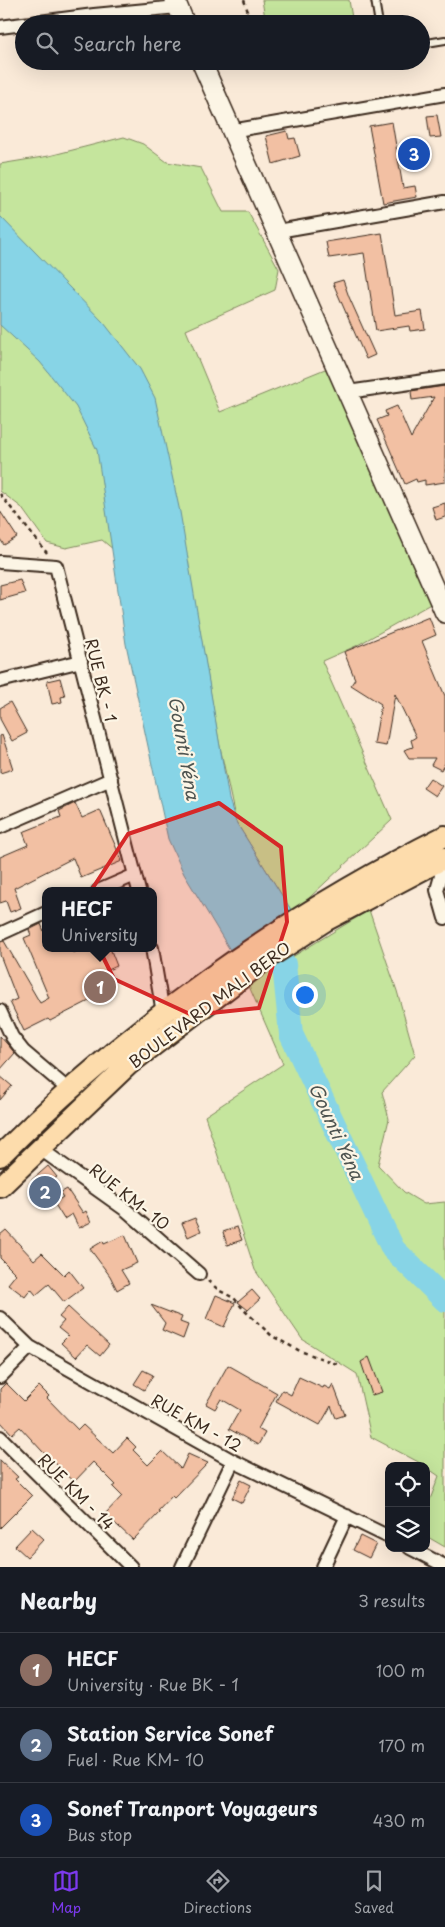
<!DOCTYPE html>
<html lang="en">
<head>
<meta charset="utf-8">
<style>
  body { margin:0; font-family:"Playpen Sans",sans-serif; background:#20242c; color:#f1f3f6 }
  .controls { position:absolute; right:15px; bottom:15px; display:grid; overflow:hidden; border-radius:10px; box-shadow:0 5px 20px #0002 }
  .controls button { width:45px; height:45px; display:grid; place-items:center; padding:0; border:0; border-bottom:1px solid #363941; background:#171b24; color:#f1f3f6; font:25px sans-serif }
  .you { position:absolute; left:304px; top:994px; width:18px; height:18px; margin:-12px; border:4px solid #fff; border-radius:50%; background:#1a73e8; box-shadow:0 0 0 8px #1a73e833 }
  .badge { display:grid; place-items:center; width:32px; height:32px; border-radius:50%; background:#7c3aed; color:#fff; font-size:16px; font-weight:700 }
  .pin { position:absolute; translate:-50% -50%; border:2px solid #fff; box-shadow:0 1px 5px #0006 }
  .popup { position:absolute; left:42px; top:887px; width:115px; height:65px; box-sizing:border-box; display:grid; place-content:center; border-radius:10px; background:#171b24; filter:drop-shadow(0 1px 4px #0005); font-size:16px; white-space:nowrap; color:#9ea1a6 }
  .popup b { font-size:19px; color:#f1f3f6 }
  .popup::after { content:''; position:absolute; left:50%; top:100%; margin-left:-10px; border:10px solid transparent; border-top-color:#171b24 }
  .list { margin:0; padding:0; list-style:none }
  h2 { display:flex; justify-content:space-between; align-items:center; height:65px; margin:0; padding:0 20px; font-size:21px }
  h2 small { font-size:16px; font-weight:400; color:#9ea1a6 }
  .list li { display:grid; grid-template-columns:32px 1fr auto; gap:15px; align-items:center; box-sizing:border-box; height:75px; padding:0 20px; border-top:1px solid #363941 }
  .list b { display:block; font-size:19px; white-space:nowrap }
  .list p { margin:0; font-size:16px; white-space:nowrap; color:#9ea1a6 }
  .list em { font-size:16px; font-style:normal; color:#9ea1a6 }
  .icon { flex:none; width:28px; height:28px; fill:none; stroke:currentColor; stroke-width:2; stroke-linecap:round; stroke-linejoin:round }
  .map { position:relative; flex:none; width:445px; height:1567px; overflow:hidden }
  .search { position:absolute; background:#171b24; box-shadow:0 5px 20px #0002; left:15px; right:15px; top:15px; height:55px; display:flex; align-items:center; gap:12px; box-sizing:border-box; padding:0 18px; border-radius:28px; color:#9ea1a6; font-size:19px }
  .sheet { height:290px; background:#171b24 }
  nav { display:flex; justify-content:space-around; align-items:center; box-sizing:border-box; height:70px; border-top:1px solid #363941; background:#171b24; font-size:14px; color:#9ea1a6 }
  nav a { display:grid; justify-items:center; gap:2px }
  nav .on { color:#7c3aed }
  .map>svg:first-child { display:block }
  .green { fill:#c5e59d; stroke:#80885e }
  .water { fill:#87d4e6; stroke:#699096 }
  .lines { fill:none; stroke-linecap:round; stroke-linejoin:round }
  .river { stroke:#87d4e6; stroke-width:24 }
  .building { fill:#f2c0a3; stroke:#3b2a1e }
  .lane-casing { stroke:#3b2a1e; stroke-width:10 }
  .street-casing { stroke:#3b2a1e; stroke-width:16 }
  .secondary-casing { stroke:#3b2a1e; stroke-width:22 }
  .primary-casing { stroke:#3b2a1e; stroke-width:24 }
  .path { stroke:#3b2a1e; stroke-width:2.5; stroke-dasharray:4 4; stroke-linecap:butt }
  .lane { stroke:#fcf5e5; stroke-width:6 }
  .street { stroke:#fcf5e5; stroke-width:12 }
  .secondary { stroke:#fcf5e5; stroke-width:19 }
  .primary { stroke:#fddcac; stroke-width:20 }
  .marked { fill:#d62828; fill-opacity:0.2; stroke:#d62828; stroke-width:4; stroke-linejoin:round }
  .labels { text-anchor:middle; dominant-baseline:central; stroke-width:4.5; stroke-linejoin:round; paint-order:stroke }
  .street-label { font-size:16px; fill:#3b2a1e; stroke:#fcf5e5 }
  .water-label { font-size:18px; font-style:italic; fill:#4e5450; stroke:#fcf5e5 }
</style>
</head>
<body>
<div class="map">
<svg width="445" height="1567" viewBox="0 0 445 1567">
  <rect width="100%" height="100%" fill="#faead8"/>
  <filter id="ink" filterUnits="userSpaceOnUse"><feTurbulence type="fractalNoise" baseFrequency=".02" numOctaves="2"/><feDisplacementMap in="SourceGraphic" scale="10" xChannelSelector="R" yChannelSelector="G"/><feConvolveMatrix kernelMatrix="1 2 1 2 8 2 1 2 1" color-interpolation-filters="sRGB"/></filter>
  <g filter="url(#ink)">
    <path class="green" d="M262,0H349L353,24H266Z
      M124,137L143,144L167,162L201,168L223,212H248L279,269L275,290L186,330L220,412L325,369L335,378L434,602L356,646L322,661L392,820L293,913L236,822L219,742L198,620L102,540L66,548L47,543L21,507L0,491V164L49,156Z
      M369,910L397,991L415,1055L382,1092L389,1119L378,1165L404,1192L424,1204L445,1202V1547L426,1536V1510L439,1476L426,1467V1466L371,1437L357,1374L302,1339L255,1270L205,1116L283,1064L248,984Z"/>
    <path class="water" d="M0,216L104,323L140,369L155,398L180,512L229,799L236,822L293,913L230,950L184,874L168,839L126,644L97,450L76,407L40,362L0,325Z"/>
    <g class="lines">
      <path class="river" d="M264,935L284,964L291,1034L393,1249L445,1300"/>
    </g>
    <path class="building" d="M437,115L441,137L430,138L427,116Z
      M392,122L403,188L415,186L417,197L383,203L369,126Z
      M287,131L289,139L295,138L300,156L273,164L266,136Z
      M382,233L395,315L422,311L425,329L410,331L409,326L376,331L364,253L329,258L326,242Z
      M343,280L349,297L375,355L366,359L333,283Z
      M445,386V482L425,485V480L417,482L416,479L405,484L377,420L387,416L385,411L397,406L411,438L434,397L412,400L411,391Z
      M445,503V517L436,520L432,507Z
      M0,511L17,537L4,545L0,539Z
      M20,580L25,593L0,600V585Z
      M429,617L436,635L422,641L445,696V763L441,770L431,765L435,758H409L404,750L413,747L411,740L416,737L395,694L386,746L374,744L381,704L351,685L355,679L344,652Z
      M60,678L65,696L61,697L62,702L52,704L47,681Z
      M10,702L27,733L12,741L0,719V708Z
      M2,735L13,769L0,773V736Z
      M430,778L442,786L435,796L423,788Z
      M75,803L82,818L100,810L122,861L81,878L73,858L14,888L21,908L10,912L6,901L0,903V857L28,845L23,832L61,817L59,811Z
      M41,924L46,936V948H72L73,953L84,948H110L117,966L106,971L111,983L89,1001L50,1021L48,1019L24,1031L10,1002L17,999L0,955V942L4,941L40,1003L49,998L24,938L31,935L29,930Z
      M0,1036L15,1053L0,1070Z
      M0,1076L12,1086L0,1100Z
      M48,1166L57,1177L40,1190L32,1180Z
      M67,1189L83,1213L86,1211L91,1222L79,1228L72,1214L64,1219L54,1203L63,1197L60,1193Z
      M195,1218L201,1231L188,1237L182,1223Z
      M237,1227L242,1240L227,1245L223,1232Z
      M6,1230L34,1260L42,1253L64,1275L69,1270L83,1288L64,1302L49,1284L36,1295L31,1289L25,1297L20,1293L8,1284L16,1274L0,1258V1235Z
      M125,1235L137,1263L121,1270L129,1283L117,1290L110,1276L90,1249L103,1241L104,1244Z
      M252,1290L260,1299L248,1310L238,1302Z
      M216,1295L235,1303L224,1327L206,1319Z
      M151,1305L182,1317L180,1322L188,1325L183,1339L162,1330L165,1323Z
      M68,1307L109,1345L100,1356L87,1345L76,1357L61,1343L68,1336L58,1328L64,1321L59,1317Z
      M369,1357L382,1392L372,1395L361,1362Z
      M228,1365L277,1393L258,1429L265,1433L258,1445L229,1429L240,1410L221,1399L215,1409L206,1404Z
      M143,1370L153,1375L144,1390L134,1384Z
      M299,1377L323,1388L324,1386L330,1389L333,1384L345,1415L336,1418L331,1406L320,1425L276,1401L282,1390L291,1395Z
      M6,1383L24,1401L39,1386L49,1396L47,1398L78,1430L83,1425L113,1453L127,1438L136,1447L133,1450L148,1465L162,1451L181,1469L188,1454L208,1463L174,1498L172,1496L158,1511L160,1512L133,1540L105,1514L122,1496L113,1487L116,1485L93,1462L74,1482L64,1473L65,1472L42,1451L20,1427L12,1434L0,1421V1389Z
      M0,1460L18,1477L15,1479L32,1496L0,1528Z
      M241,1480L251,1485L242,1503L232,1498Z
      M32,1528L44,1539L27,1557L15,1546Z
      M360,1536L376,1544L369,1558L353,1550Z"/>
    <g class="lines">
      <defs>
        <path id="lane" d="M375,0L379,24
          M421,44L445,40"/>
        <path id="street" d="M0,27L94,15L178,7
          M231,131L445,94
          M278,231L445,202
          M348,392L445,378
          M0,562L56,566L139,891
          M0,681L81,661
          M0,827L111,779
          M440,861L441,876L437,890L445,918
          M98,891L135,875
          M0,934L46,913
          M152,948L163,1013
          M0,1011L12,1037L23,1051L70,1091
          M39,1148L126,1210L199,1274
          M0,1318L30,1347L233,1461L389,1537
          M0,1377L30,1347
          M0,1437L131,1567
          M410,1548L445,1566
          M182,1567L233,1461
          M323,1567L347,1516"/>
        <path id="secondary" d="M175,0L185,24
          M201,61L445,613"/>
        <path id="primary" d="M0,1156C128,1027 283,917 445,836
          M0,1187L128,1065L266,959L325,921L445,858"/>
      </defs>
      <use href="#lane" class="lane-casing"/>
      <use href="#street" class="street-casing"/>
      <use href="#secondary" class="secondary-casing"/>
      <use href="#primary" class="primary-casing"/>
      <path class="path" d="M244,0L252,24
        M267,61L277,64L294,61
        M0,494L47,553
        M208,1281L220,1291L234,1298L244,1310L272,1336L300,1351L340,1365"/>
      <use href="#lane" class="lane"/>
      <use href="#street" class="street"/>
      <use href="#secondary" class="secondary"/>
      <use href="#primary" class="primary"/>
    </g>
  </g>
  <path class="marked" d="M219,803L281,847L287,922L259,1008L192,1015L114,979L79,909L128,834Z"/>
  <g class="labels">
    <g class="street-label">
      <text transform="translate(102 680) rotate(76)">RUE BK - 1</text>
      <text transform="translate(209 1004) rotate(-37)">BOULEVARD MALI BERO</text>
      <text transform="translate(130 1196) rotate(38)">RUE KM- 10</text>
      <text transform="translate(197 1422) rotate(29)">RUE KM - 12</text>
      <text transform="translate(77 1491) rotate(45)">RUE KM - 14</text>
    </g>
    <g class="water-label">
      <text transform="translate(185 748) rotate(80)">Gounti Yéna</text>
      <text transform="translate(337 1131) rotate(65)">Gounti Yéna</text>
    </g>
  </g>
</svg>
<div class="controls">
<button><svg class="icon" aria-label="locate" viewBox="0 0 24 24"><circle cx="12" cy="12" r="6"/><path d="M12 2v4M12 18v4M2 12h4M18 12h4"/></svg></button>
<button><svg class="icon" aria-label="layers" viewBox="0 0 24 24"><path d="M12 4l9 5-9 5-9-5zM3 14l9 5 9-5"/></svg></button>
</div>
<div class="you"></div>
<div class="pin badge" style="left:100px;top:987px;background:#8d6e63">1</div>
<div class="popup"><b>HECF</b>University</div>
<div class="pin badge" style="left:45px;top:1192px;background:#5c6f8a">2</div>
<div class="pin badge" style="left:414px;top:154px;background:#1a4fb4">3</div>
<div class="search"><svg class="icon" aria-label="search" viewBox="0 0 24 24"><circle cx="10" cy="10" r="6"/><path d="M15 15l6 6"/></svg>Search here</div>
</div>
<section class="sheet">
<h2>Nearby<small>3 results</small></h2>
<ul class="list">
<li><span class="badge" style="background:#8d6e63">1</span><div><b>HECF</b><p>University · Rue BK - 1</p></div><em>100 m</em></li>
<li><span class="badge" style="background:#5c6f8a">2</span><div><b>Station Service Sonef</b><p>Fuel · Rue KM- 10</p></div><em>170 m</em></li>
<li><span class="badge" style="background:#1a4fb4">3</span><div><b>Sonef Tranport Voyageurs</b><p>Bus stop</p></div><em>430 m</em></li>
</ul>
</section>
<nav>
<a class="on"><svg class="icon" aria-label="map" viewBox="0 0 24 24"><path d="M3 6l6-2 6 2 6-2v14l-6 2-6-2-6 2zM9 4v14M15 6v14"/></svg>Map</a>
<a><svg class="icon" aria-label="directions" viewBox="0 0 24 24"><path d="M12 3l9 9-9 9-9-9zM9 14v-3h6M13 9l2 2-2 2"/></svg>Directions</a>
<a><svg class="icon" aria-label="saved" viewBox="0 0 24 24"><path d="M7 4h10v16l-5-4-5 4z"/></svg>Saved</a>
</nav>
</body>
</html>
